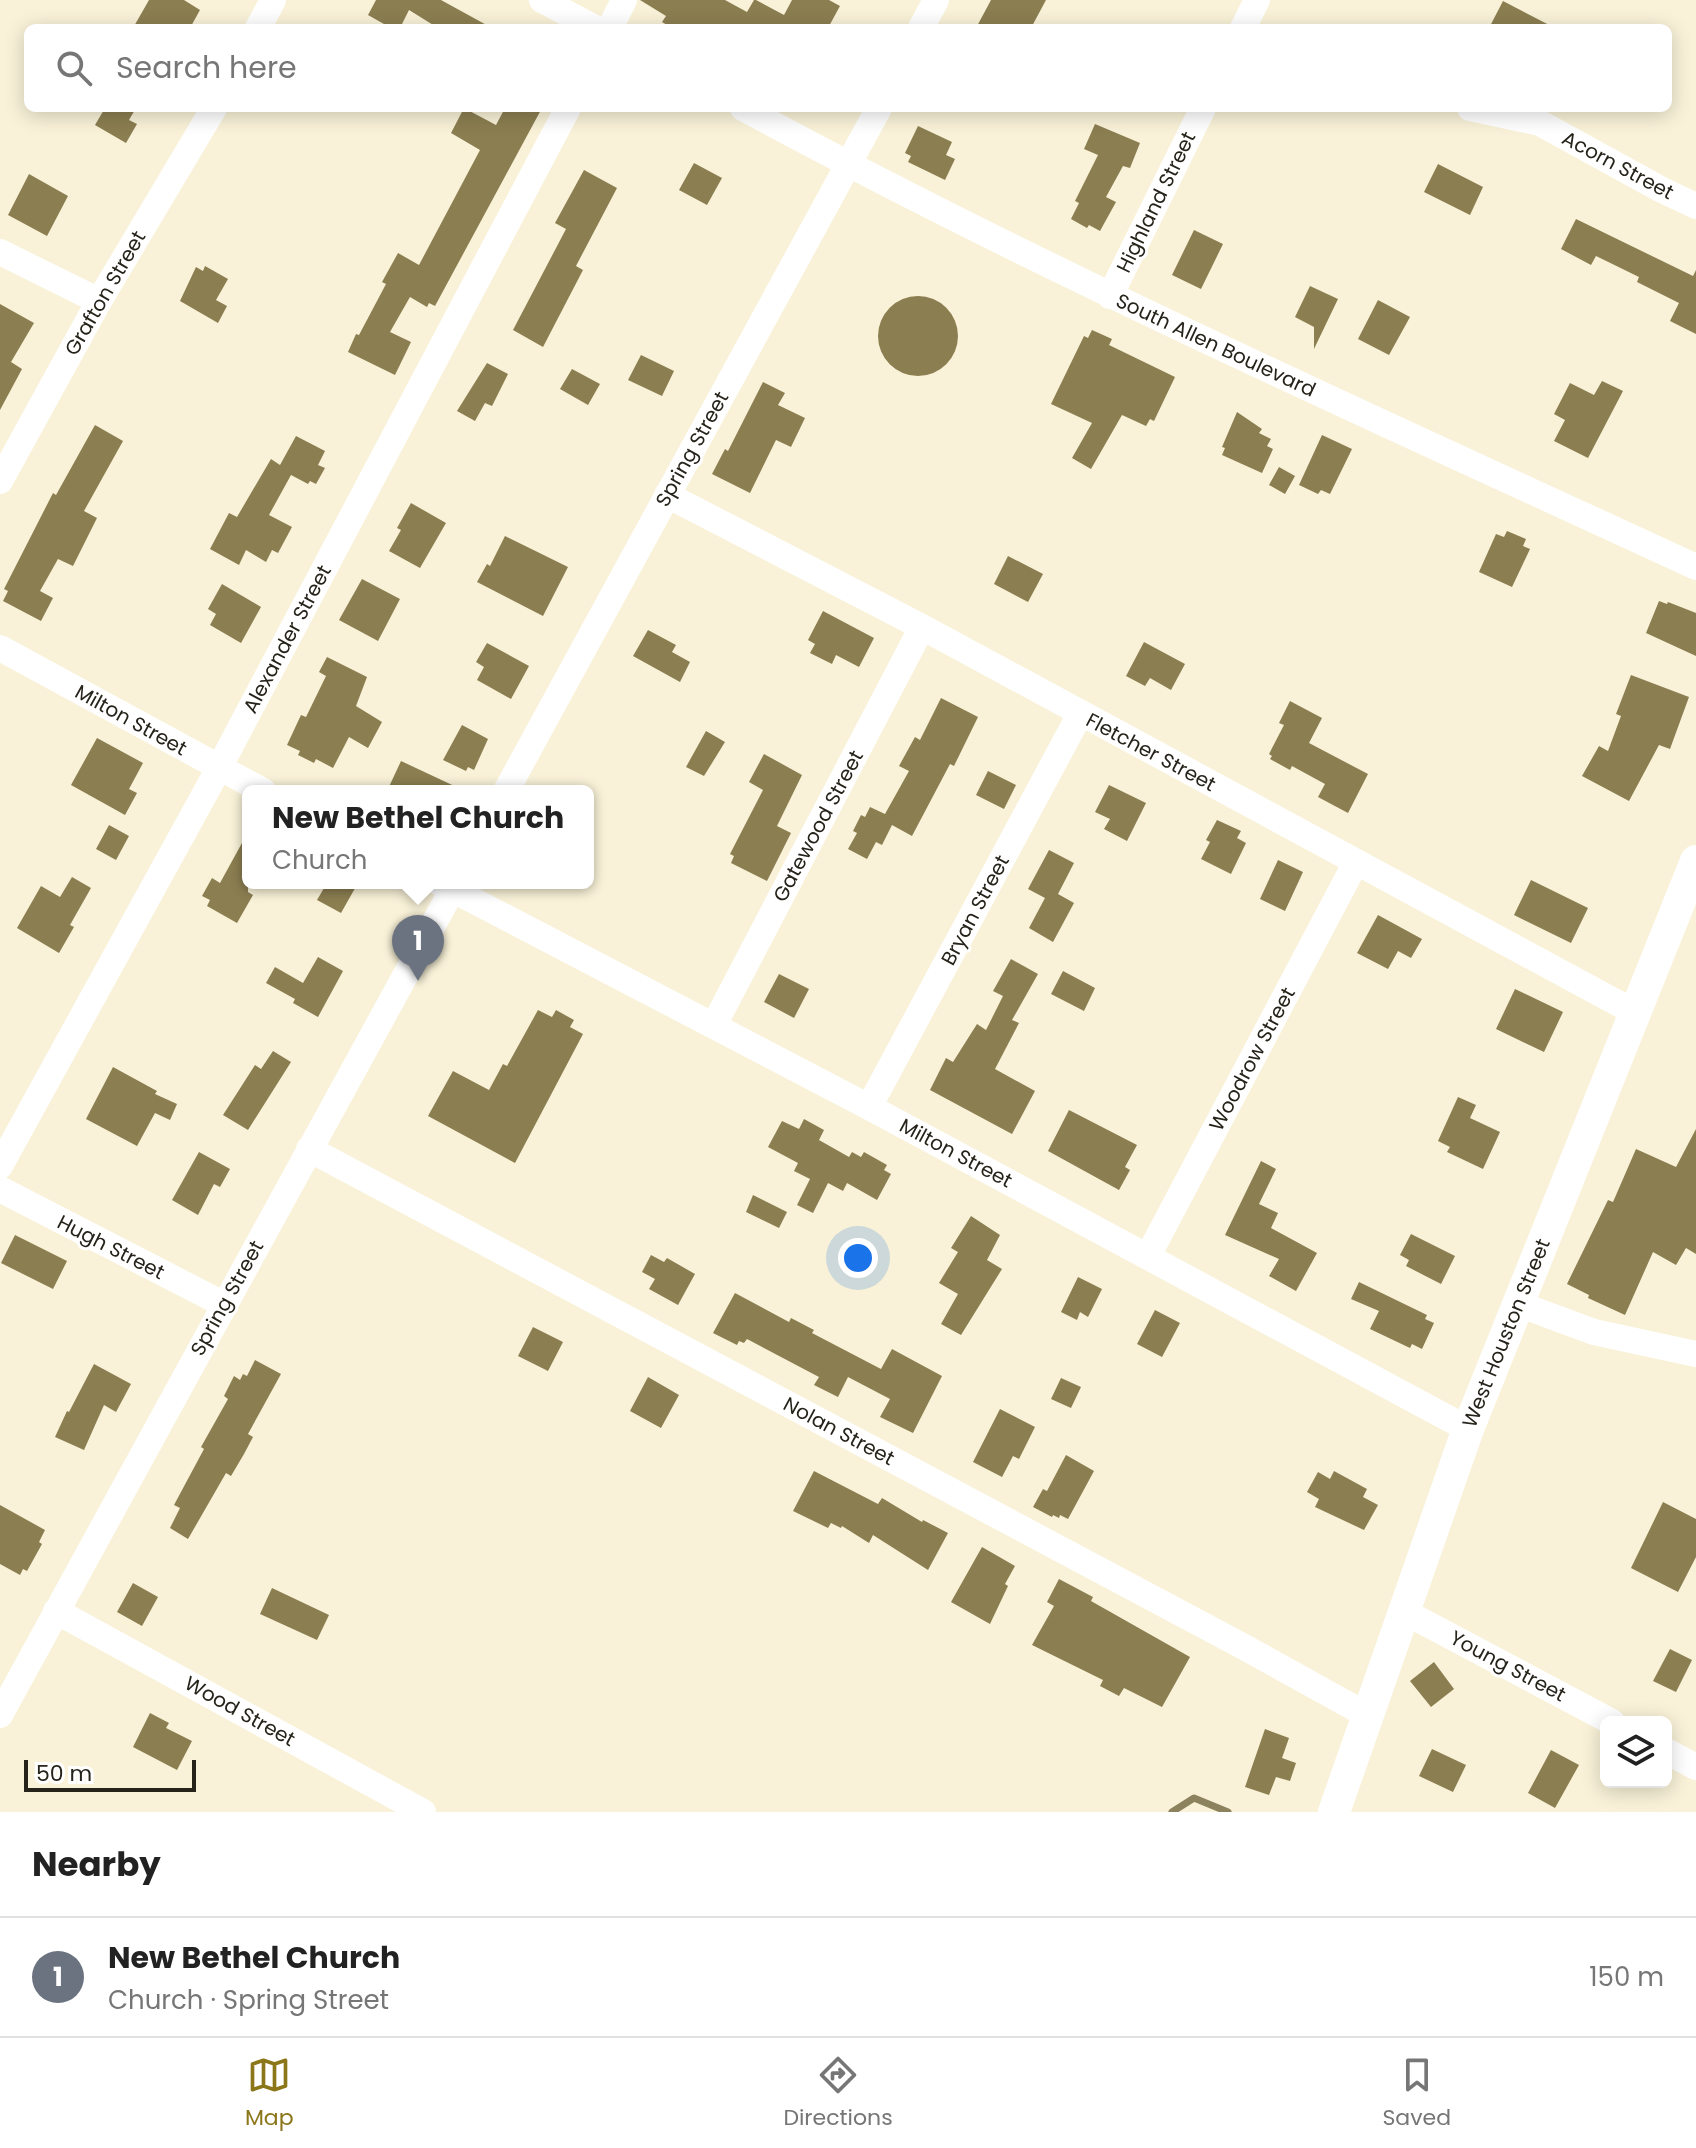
<!DOCTYPE html>
<html lang="en">
<head>
<meta charset="utf-8">
<style>
  body { margin:0; font-family:Poppins,sans-serif; background:#f2f2f2; color:#222 }
  .controls { position:absolute; right:24px; bottom:24px; display:grid; overflow:hidden; border-radius:12px; box-shadow:0 4px 20px #0003 }
  .controls button { width:72px; height:72px; display:grid; place-items:center; padding:0; border:0; border-bottom:2px solid #e0e0e0; background:#fff; color:#222; font:40px sans-serif }
  .scale { position:absolute; left:24px; bottom:20px; width:172px; box-sizing:border-box; padding-left:8px; border:4px solid #26231a; border-top:0; font-size:22px; line-height:28px; white-space:nowrap; color:#26231a; -webkit-text-stroke:6px #fff; paint-order:stroke }
  .you { position:absolute; left:858px; top:1258px; width:28px; height:28px; margin:-20px; border:6px solid #fff; border-radius:50%; background:#1a73e8; box-shadow:0 0 0 12px #1a73e833 }
  .badge { display:grid; place-items:center; width:52px; height:52px; border-radius:50%; background:#8c761a; color:#fff; font-size:26px; font-weight:700 }
  .pin { position:absolute; translate:-50% -66px; filter:drop-shadow(0 2px 4px #0008) }
  .pin::after { content:''; position:absolute; top:42px; width:28px; height:24px; background:inherit; clip-path:polygon(0 0,100% 0,50% 100%) }
  .popup { position:absolute; left:242px; top:785px; width:352px; height:104px; box-sizing:border-box; display:grid; place-content:center; border-radius:12px; background:#fff; filter:drop-shadow(0 2px 6px #0005); font-size:26px; white-space:nowrap; color:#767676 }
  .popup b { font-size:30px; color:#222 }
  .popup::after { content:''; position:absolute; left:50%; top:100%; margin-left:-16px; border:16px solid transparent; border-top-color:#fff }
  .list { margin:0; padding:0; list-style:none }
  h2 { display:flex; justify-content:space-between; align-items:center; height:104px; margin:0; padding:0 32px; font-size:34px }
  h2 small { font-size:26px; font-weight:400; color:#767676 }
  .list li { display:grid; grid-template-columns:52px 1fr auto; gap:24px; align-items:center; box-sizing:border-box; height:120px; padding:0 32px; border-top:2px solid #e0e0e0 }
  .list b { display:block; font-size:30px; white-space:nowrap }
  .list p { margin:0; font-size:26px; white-space:nowrap; color:#767676 }
  .list em { font-size:26px; font-style:normal; color:#767676 }
  .icon { flex:none; width:44px; height:44px; fill:none; stroke:currentColor; stroke-width:2; stroke-linecap:round; stroke-linejoin:round }
  .map { position:relative; flex:none; width:1696px; height:1812px; overflow:hidden }
  .search { position:absolute; background:#fff; box-shadow:0 4px 20px #0003; left:24px; right:24px; top:24px; height:88px; display:flex; align-items:center; gap:20px; box-sizing:border-box; padding:0 28px; border-radius:12px; color:#767676; font-size:30px }
  .sheet { height:224px; background:#fff }
  nav { display:flex; justify-content:space-around; align-items:center; box-sizing:border-box; height:112px; border-top:2px solid #e0e0e0; background:#fff; font-size:22px; color:#767676 }
  nav a { display:grid; justify-items:center; gap:4px }
  nav .on { color:#8c761a }
  .map>svg:first-child { display:block }
  .lines { fill:none; stroke-linecap:round; stroke-linejoin:round }
  .stream { stroke:#8c825e; stroke-width:7 }
  .building { fill:#8b7e51 }
  .minor { stroke:#fff; stroke-width:26 }
  .major { stroke:#fff; stroke-width:32 }
  .labels { text-anchor:middle; dominant-baseline:central; stroke-width:6; stroke-linejoin:round; paint-order:stroke }
  .street-label { font-size:20px; fill:#26231a; stroke:#fff }
</style>
</head>
<body>
<div class="map">
<svg width="1696" height="1812" viewBox="0 0 1696 1812">
  <rect width="100%" height="100%" fill="#f9f2d8"/>
  <g class="lines">
    <path class="stream" d="M1172,1812L1194,1798L1228,1812"/>
  </g>
  <path class="building" d="M149,0H184L200,10L190,28H133Z
    M376,0H441L492,28H438L409,10L400,28H391L368,15Z
    M640,0H725L747,12L754,0H756L784,15L792,0H829L840,6L828,28H672L662,22L666,16Z
    M991,0H1046L1031,28H976Z
    M1503,1L1555,28H1489Z
    M105,108H136L129,120L137,124L126,143L95,125Z
    M464,108L496,125L505,108H542L435,306L429,303L427,307L410,297L390,332L411,342L395,375L348,352L356,334L359,335L386,284L382,282L398,253L419,265L480,150L451,133Z
    M1095,124L1140,143L1130,168L1123,166L1106,197L1116,202L1100,231L1089,225L1087,228L1071,219L1079,203L1075,201L1098,155L1084,149Z
    M918,126L952,142L946,155L955,159L945,180L908,162L911,156L905,153Z
    M694,163L722,178L707,205L679,190Z
    M1438,164L1483,187L1470,215L1424,192Z
    M584,170L617,188L576,266L583,270L543,347L513,330L566,229L555,223Z
    M29,174L68,196L47,236L8,215Z
    M1576,219L1693,276L1696,270V334L1670,321L1679,303L1637,282L1639,277L1596,256L1591,265L1561,249Z
    M1194,230L1223,244L1201,289L1172,275Z
    M205,266L228,279L216,300L227,306L218,323L180,301L196,267L203,271Z
    M1310,286L1338,299L1314,349V327L1295,317Z
    M878 336a40 40 0 1 1 80 0a40 40 0 1 1-80 0Z
    M1378,300L1410,317L1389,355L1358,339Z
    M0,304L34,323L11,362L22,369L0,410Z
    M1092,330L1112,339L1109,345L1175,377L1154,421L1150,419L1146,426L1122,415L1091,469L1072,458L1092,423L1051,404L1084,336L1088,338Z
    M641,355L674,371L662,396L628,380Z
    M487,363L508,374L492,406L485,403L475,421L457,411Z
    M572,369L600,384L588,405L560,389Z
    M1602,381L1623,391L1588,458L1554,441L1565,420L1554,414L1570,383L1594,395Z
    M763,382L785,393L778,405L805,418L791,447L776,440L750,493L712,474L725,449L728,451Z
    M1237,412L1262,429L1259,433L1271,439L1267,446L1273,449L1262,473L1222,455L1225,448L1222,447Z
    M95,425L123,441L84,511L97,518L73,566L58,559L40,591L53,598L41,621L3,601L8,591L4,589L53,493L56,495Z
    M1322,435L1352,449L1330,494L1321,490L1318,494L1299,485Z
    M296,436L325,451L318,465L325,468L316,484L310,481L308,484L291,475L269,515L292,527L278,553L272,550L266,562L246,550L239,565L210,549L229,513L237,517L271,459L280,465Z
    M1279,467L1295,476L1285,494L1269,485Z
    M411,503L446,523L420,568L389,551L401,530L397,528Z
    M1507,531L1526,539L1523,546L1530,549L1512,587L1479,572L1496,534L1504,537Z
    M505,536L568,567L543,616L477,582L487,564L490,566Z
    M1008,556L1043,574L1028,602L994,584Z
    M362,579L400,599L378,641L339,620Z
    M222,584L261,607L241,643L210,625L216,614L208,609Z
    M1659,601L1667,604L1668,602L1696,613V656L1646,633Z
    M823,611L874,638L859,667L836,655L832,664L810,653L815,644L808,640Z
    M648,630L676,645L672,652L690,662L680,682L633,656Z
    M1144,642L1185,664L1171,690L1150,678L1145,686L1126,676Z
    M487,643L529,666L511,699L477,680L484,667L476,662Z
    M327,657L367,677L356,706L382,722L368,748L349,737L333,768L316,759L314,763L298,755L300,751L287,745L301,715L306,717L326,676L319,672Z
    M1631,675L1689,697L1670,749L1659,745L1629,801L1582,776L1599,746L1608,751L1621,716L1616,714Z
    M941,698L978,717L954,766L950,764L912,836L892,825L882,845L876,842L867,859L848,849L857,833L853,831L861,815L865,817L870,807L885,814L909,771L899,766L915,737L920,740Z
    M1290,701L1322,718L1309,743L1368,774L1348,813L1318,797L1325,784L1292,766L1290,770L1270,759L1272,756L1269,754L1284,725L1279,723Z
    M462,725L488,739L474,770L468,767L466,771L443,760Z
    M706,731L725,742L704,776L686,767Z
    M97,738L143,763L129,789L137,793L125,815L71,785Z
    M764,754L802,775L777,826L791,833L767,881L731,863L734,856L730,854L763,790L749,782Z
    M401,761L465,791H387Z
    M988,771L1016,785L1004,809L976,795Z
    M1109,785L1146,803L1127,841L1104,829L1110,819L1095,812Z
    M1217,820L1241,831L1237,838L1246,843L1231,874L1201,859L1210,842L1206,840Z
    M109,825L129,836L116,860L96,849Z
    M248,832V892L253,895L237,923L207,906L210,900L202,896L212,878L220,883Z
    M1049,850L1074,863L1058,894L1074,903L1053,942L1029,928L1045,898L1028,889Z
    M1278,860L1303,872L1285,911L1260,899Z
    M72,877L91,888L70,925L74,927L59,953L17,928L41,886L60,897Z
    M1531,880L1588,908L1571,943L1514,915Z
    M327,883H358L341,913L317,900Z
    M1378,915L1422,939L1411,958L1398,951L1388,969L1357,953Z
    M318,957L343,971L318,1017L293,1003L295,999L266,983L275,967L303,983Z
    M1011,959L1038,974L1012,1020L1019,1023L995,1069L1035,1091L1012,1134L930,1090L946,1058L953,1062L977,1024L986,1030L1003,996L993,991Z
    M1063,971L1095,988L1084,1011L1051,994Z
    M779,974L809,989L794,1018L764,1002Z
    M1515,989L1563,1012L1544,1052L1496,1029Z
    M538,1010L552,1017L556,1010L574,1020L570,1027L583,1034L515,1163L428,1116L453,1071L489,1090L503,1064L507,1066Z
    M273,1051L291,1062L248,1130L223,1115L255,1065L261,1069Z
    M113,1067L157,1091L155,1094L177,1104L170,1120L155,1113L137,1146L86,1119Z
    M1458,1097L1476,1105L1470,1118L1500,1132L1483,1169L1447,1152L1450,1147L1438,1141Z
    M1069,1110L1137,1145L1125,1167L1130,1170L1119,1190L1048,1151Z
    M804,1119L824,1130L819,1140L849,1157L852,1152L861,1157L864,1152L887,1165L884,1170L891,1174L877,1200L847,1183L843,1191L828,1183L813,1213L797,1205L810,1179L794,1171L798,1163L768,1147L782,1121L799,1129Z
    M1696,1129V1254L1686,1248L1676,1265L1653,1252L1625,1315L1588,1298L1589,1295L1567,1284L1608,1200L1613,1202L1636,1149L1676,1167Z
    M199,1152L230,1169L220,1187L214,1184L198,1215L172,1200Z
    M1261,1161L1276,1169L1259,1204L1278,1213L1271,1228L1317,1253L1296,1291L1269,1276L1279,1259L1225,1235Z
    M753,1195L787,1212L779,1228L746,1212Z
    M971,1216L1000,1235L987,1260L1002,1269L961,1335L941,1324L958,1294L939,1283L958,1252L951,1248Z
    M1411,1234L1455,1256L1441,1284L1406,1266L1409,1260L1400,1255Z
    M15,1235L67,1261L53,1289L1,1263Z
    M651,1255L664,1262L667,1258L695,1274L678,1305L649,1289L655,1279L642,1272Z
    M1078,1277L1102,1289L1088,1317L1080,1312L1077,1320L1061,1312Z
    M1359,1282L1427,1315L1425,1319L1434,1323L1422,1349L1412,1344L1410,1348L1370,1329L1379,1311L1351,1299Z
    M735,1293L789,1322L791,1318L814,1330L812,1333L881,1369L892,1349L942,1376L913,1433L880,1417L890,1399L848,1377L838,1397L814,1385L819,1377L747,1339L744,1343L739,1341L737,1345L713,1333Z
    M1155,1310L1180,1323L1162,1357L1137,1344Z
    M533,1327L563,1342L548,1371L518,1356Z
    M255,1360L281,1374L248,1434L253,1437L244,1454L231,1476L226,1473L188,1539L170,1528L180,1508L174,1505L204,1449L201,1447L228,1399L224,1396L234,1376L240,1380L243,1374L247,1376Z
    M94,1364L131,1384L116,1412L104,1405L84,1450L55,1437L67,1411L69,1412Z
    M648,1377L679,1395L661,1428L630,1411Z
    M1061,1378L1081,1387L1071,1408L1051,1399Z
    M1000,1409L1035,1427L1019,1459L1013,1456L1002,1477L973,1462Z
    M1066,1455L1094,1471L1068,1519L1060,1515L1059,1518L1053,1515L1052,1517L1033,1507L1043,1489L1047,1491Z
    M814,1471L878,1504L882,1498L922,1522L923,1520L948,1533L928,1570L873,1535L869,1543L842,1526L841,1528L831,1523L828,1528L793,1511Z
    M1334,1471L1367,1489L1363,1497L1378,1505L1364,1530L1315,1507L1319,1499L1307,1492L1318,1472L1330,1479Z
    M1663,1502L1696,1519V1557L1678,1592L1631,1568Z
    M0,1505L45,1530L39,1542L42,1544L27,1571L23,1569L20,1575L0,1564Z
    M982,1547L1015,1566L1005,1584L1008,1586L990,1624L951,1602Z
    M1059,1579L1093,1597L1091,1601L1190,1657L1162,1707L1124,1688L1119,1696L1100,1686L1103,1680L1032,1645L1054,1606L1047,1602Z
    M133,1583L158,1597L142,1626L117,1612Z
    M272,1588L329,1615L317,1640L260,1614Z
    M1670,1649L1692,1660L1676,1692L1653,1681Z
    M1434,1662L1454,1689L1431,1707L1410,1681Z
    M150,1713L169,1723L166,1728L192,1741L177,1770L133,1747Z
    M1265,1729L1289,1738L1282,1758L1296,1763L1290,1781L1276,1777L1269,1795L1245,1787Z
    M1432,1749L1466,1765L1453,1792L1419,1776Z
    M1551,1750L1579,1765L1555,1808L1528,1793Z"/>
  <g class="lines">
    <path class="minor" d="M542,0L595,28
      M258,28L273,0
      M610,28L624,0
      M921,28L936,0
      M1243,28L1257,0
      M743,108C1053,276 1376,419 1696,567
      M1470,108L1540,123L1662,190L1696,206
      M0,252L99,301
      M1110,296L1203,108
      M0,481L99,301L214,108
      M667,495L922,627L1634,1012
      M0,648L263,791
      M506,791L879,108
      M440,883L869,1107L1468,1429
      M714,1025L922,627
      M869,1107L1080,714
      M309,1149L1246,1648L1367,1715
      M0,1166L219,768L568,108
      M0,1189L223,1304
      M1148,1256L1356,862
      M1518,1304L1594,1332L1696,1354
      M56,1611L423,1812
      M1403,1611L1612,1722
      M0,1715L456,883
      M1666,1751L1696,1767"/>
    <path class="major" d="M1334,1812L1468,1429L1696,861"/>
  </g>
  <g class="labels">
    <g class="street-label">
      <text transform="translate(1618 165) rotate(28)">Acorn Street</text>
      <text transform="translate(1156 202) rotate(-64)">Highland Street</text>
      <text transform="translate(105 293) rotate(-60)">Grafton Street</text>
      <text transform="translate(1216 345) rotate(25)">South Allen Boulevard</text>
      <text transform="translate(692 449) rotate(-61)">Spring Street</text>
      <text transform="translate(287 639) rotate(-62)">Alexander Street</text>
      <text transform="translate(131 720) rotate(29)">Milton Street</text>
      <text transform="translate(1151 752) rotate(28)">Fletcher Street</text>
      <text transform="translate(818 826) rotate(-62)">Gatewood Street</text>
      <text transform="translate(975 910) rotate(-62)">Bryan Street</text>
      <text transform="translate(1252 1059) rotate(-62)">Woodrow Street</text>
      <text transform="translate(956 1153) rotate(28)">Milton Street</text>
      <text transform="translate(111 1247) rotate(27)">Hugh Street</text>
      <text transform="translate(227 1298) rotate(-61)">Spring Street</text>
      <text transform="translate(1506 1333) rotate(-68)">West Houston Street</text>
      <text transform="translate(839 1431) rotate(28)">Nolan Street</text>
      <text transform="translate(1508 1666) rotate(28)">Young Street</text>
      <text transform="translate(240 1711) rotate(29)">Wood Street</text>
    </g>
  </g>
</svg>
<div class="controls">
<button><svg class="icon" aria-label="layers" viewBox="0 0 24 24"><path d="M12 4l9 5-9 5-9-5zM3 14l9 5 9-5"/></svg></button>
</div>
<div class="scale">50 m</div>
<div class="you"></div>
<div class="pin badge" style="left:418px;top:981px;background:#6b7280">1</div>
<div class="popup"><b>New Bethel Church</b>Church</div>
<div class="search"><svg class="icon" aria-label="search" viewBox="0 0 24 24"><circle cx="10" cy="10" r="6"/><path d="M15 15l6 6"/></svg>Search here</div>
</div>
<section class="sheet">
<h2>Nearby<small></small></h2>
<ul class="list">
<li><span class="badge" style="background:#6b7280">1</span><div><b>New Bethel Church</b><p>Church · Spring Street</p></div><em>150 m</em></li>
</ul>
</section>
<nav>
<a class="on"><svg class="icon" aria-label="map" viewBox="0 0 24 24"><path d="M3 6l6-2 6 2 6-2v14l-6 2-6-2-6 2zM9 4v14M15 6v14"/></svg>Map</a>
<a><svg class="icon" aria-label="directions" viewBox="0 0 24 24"><path d="M12 3l9 9-9 9-9-9zM9 14v-3h6M13 9l2 2-2 2"/></svg>Directions</a>
<a><svg class="icon" aria-label="saved" viewBox="0 0 24 24"><path d="M7 4h10v16l-5-4-5 4z"/></svg>Saved</a>
</nav>
</body>
</html>
